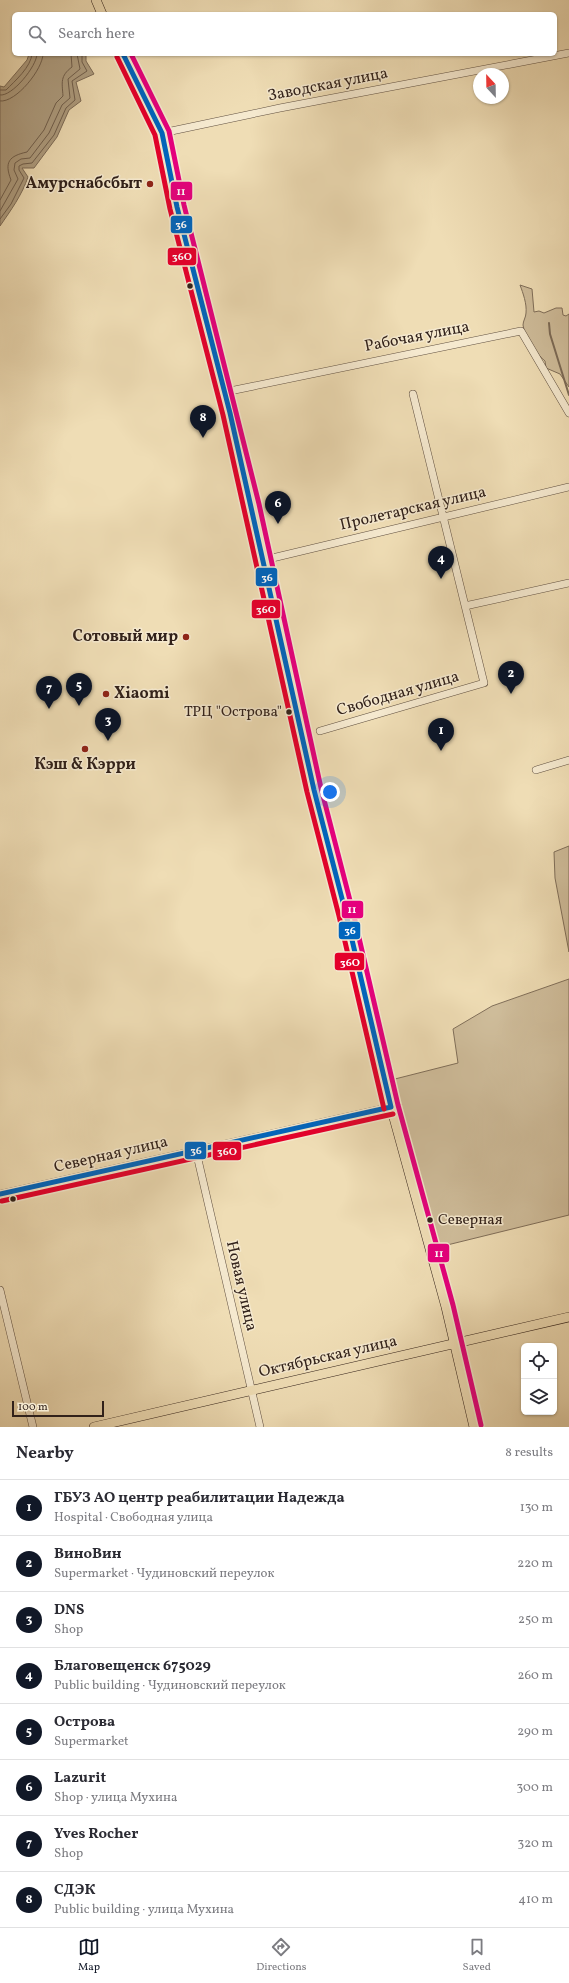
<!DOCTYPE html>
<html lang="en">
<head>
<meta charset="utf-8">
<style>
  body { margin:0; font-family:Vollkorn,serif; background:#f7f7f7; color:#2b2b33 }
  .controls { position:absolute; right:12px; bottom:12px; display:grid; overflow:hidden; border-radius:6px; box-shadow:0 1px 3px #0004 }
  .controls button { width:36px; height:36px; display:grid; place-items:center; padding:0; border:0; border-bottom:1px solid #e1e1e2; background:#fff; color:#2b2b33; font:20px sans-serif }
  .compass { position:absolute; left:473px; top:68px; width:36px; height:36px; border-radius:50%; background:#fff; box-shadow:0 1px 3px #0004; rotate:338deg }
  .scale { position:absolute; left:12px; bottom:10px; width:92px; box-sizing:border-box; padding-left:4px; border:2px solid #31211a; border-top:0; font-size:11px; line-height:14px; white-space:nowrap; color:#31211a; -webkit-text-stroke:3px #f5e9cf; paint-order:stroke }
  .you { position:absolute; left:330px; top:792px; width:14px; height:14px; margin:-10px; border:3px solid #fff; border-radius:50%; background:#1a73e8; box-shadow:0 0 0 6px #1a73e833 }
  .badge { display:grid; place-items:center; width:26px; height:26px; border-radius:50%; background:#111827; color:#fff; font-size:13px; font-weight:700 }
  .pin { position:absolute; translate:-50% -33px; filter:drop-shadow(0 1px 2px #0008) }
  .pin::after { content:''; position:absolute; top:21px; width:14px; height:12px; background:inherit; clip-path:polygon(0 0,100% 0,50% 100%) }
  .list { margin:0; padding:0; list-style:none }
  h2 { display:flex; justify-content:space-between; align-items:center; height:52px; margin:0; padding:0 16px; font-size:17px }
  h2 small { font-size:13px; font-weight:400; color:#7c7c81 }
  .list li { display:grid; grid-template-columns:26px 1fr auto; gap:12px; align-items:center; box-sizing:border-box; height:56px; padding:0 16px; border-top:1px solid #e1e1e2 }
  .list b { display:block; font-size:15px; white-space:nowrap }
  .list p { margin:0; font-size:13px; white-space:nowrap; color:#7c7c81 }
  .list em { font-size:13px; font-style:normal; color:#7c7c81 }
  .icon { flex:none; width:22px; height:22px; fill:none; stroke:currentColor; stroke-width:2; stroke-linecap:round; stroke-linejoin:round }
  .map { position:relative; flex:none; width:569px; height:1427px; overflow:hidden }
  .search { position:absolute; background:#fff; box-shadow:0 1px 3px #0004; left:12px; right:12px; top:12px; height:44px; display:flex; align-items:center; gap:10px; box-sizing:border-box; padding:0 14px; border-radius:6px; color:#7c7c81; font-size:15px }
  .sheet { height:500px; background:#fff }
  nav { display:flex; justify-content:space-around; align-items:center; box-sizing:border-box; height:56px; border-top:1px solid #e1e1e2; background:#fff; font-size:11px; color:#7c7c81 }
  nav a { display:grid; justify-items:center; gap:2px }
  nav .on { color:#111827 }
  .map>svg:first-child { display:block }
  .green { fill:#cfbd9b; stroke:#806f5a }
  .water { fill:#ae9d80; stroke:#7c6b57 }
  .lines { fill:none; stroke-linecap:round; stroke-linejoin:round }
  .shore { stroke:#705f4d; stroke-width:1 }
  .stream { stroke:#7c6b57; stroke-width:2 }
  .minor-casing { stroke:#605041; stroke-width:8 }
  .major-casing { stroke:#31211a; stroke-width:10 }
  .minor { stroke:#f5e9cf; stroke-width:7 }
  .major { stroke:#efddb5; stroke-width:9 }
  .bus-1-casing { stroke:#f5e9cf; stroke-width:8 }
  .bus-2-casing { stroke:#f5e9cf; stroke-width:8 }
  .bus-3-casing { stroke:#f5e9cf; stroke-width:8 }
  .bus-1 { stroke:#0065bd; stroke-width:5 }
  .bus-2 { stroke:#e4002b; stroke-width:5 }
  .bus-3 { stroke:#e5007d; stroke-width:5 }
  .poi-dot { fill:#8f2418; stroke:#f5e9cf; stroke-width:1.5 }
  .bus-dot { fill:#31211a; stroke:#f5e9cf; stroke-width:1.5 }
  .labels { text-anchor:middle; dominant-baseline:central; stroke-width:3; stroke-linejoin:round; paint-order:stroke }
  .bus-label { font-size:15px; fill:#31211a; stroke:#f5e9cf; text-anchor:end }
  .street-label { font-size:16px; fill:#31211a; stroke:#f5e9cf }
  .poi-label { font-size:16px; font-weight:bold; fill:#31211a; stroke:#f5e9cf; text-anchor:end }
  .line-badge { stroke:#f5e9cf; stroke-width:1.5 }
  .badge-label { font-size:11px; text-anchor:middle; font-weight:bold; fill:#fff }
</style>
</head>
<body>
<div class="map">
<svg width="569" height="1427" viewBox="0 0 569 1427">
  <rect width="100%" height="100%" fill="#efddb5"/>
  <filter id="stains"><feTurbulence type="fractalNoise" baseFrequency=".005" numOctaves="4"/><feColorMatrix values="0 0 0 0 .2 0 0 0 0 .09 0 0 0 0 .02 0 0 0 .5 -.17"/></filter>
  <radialGradient id="worn" r=".72"><stop offset=".6" stop-color="#630" stop-opacity="0"/><stop offset="1" stop-color="#630" stop-opacity=".3"/></radialGradient>
  <path class="green" d="M520,285L532,289L534,312L539,311L544,313L556,308H562L563,315L566,316L569,314V387L560,374L546,368L545,361C537,355 524,335 523,325C523,321 526,317 526,313C527,304 523,293 520,285Z
    M569,846V952L555,878L554,852Z
    M569,979V1215L435,1248L391,1080L458,1063L453,1029L492,1006Z"/>
  <path class="water" d="M29,54H86V61L94,74L76,82L81,101L69,110L57,137L34,168H22L28,177C22,195 11,210 0,226V86L4,87L27,60Z"/>
  <g class="lines">
    <path class="shore" d="M0,90H6C15,81 31,67 32,54
      M0,95C12,97 37,66 37,54
      M0,101C16,103 43,69 43,54
      M0,200L11,180C4,162 9,156 27,152L44,130L56,103L63,96C62,82 60,76 72,67L71,54
      M0,211L18,179L14,170L15,163L21,159L30,158L49,133L62,105L70,98L68,79L80,69L77,54
      M0,219L11,204L24,178L19,170V166L23,164L32,163L54,135L66,108L75,100L72,81L87,71L82,62V54"/>
    <path class="stream" d="M549,323L550,334L569,395"/>
    <defs>
      <path id="minor" d="M162,133L280,108L569,53
        M225,392L521,331L569,413
        M264,560L569,487
        M465,606L569,583
        M320,731L484,683L413,394
        M536,770L569,760
        M196,1151L260,1427
        M0,1194L391,1107
        M0,1290L33,1427"/>
      <path id="major" d="M96,0L102,14
        M123,54L162,133L177,207L252,505L314,790L346,914L391,1107L446,1307L474,1427
        M94,1427L569,1317"/>
    </defs>
    <use href="#minor" class="minor-casing"/>
    <use href="#major" class="major-casing"/>
    <use href="#minor" class="minor"/>
    <use href="#major" class="major"/>
    <defs>
      <path id="bus-1" d="M123,54L162,133L177,207L230,413L314,790L346,914L391,1107
        M0,1194L391,1107"/>
      <path id="bus-2" d="M117,57L155,135L170,209L223,415L307,792L339,916L384,1109
        M2,1201L393,1114"/>
      <path id="bus-3" d="M131,54L169,131L184,205L259,504L321,788L353,912L398,1105L453,1305L481,1425"/>
    </defs>
    <use href="#bus-1" class="bus-1-casing"/>
    <use href="#bus-2" class="bus-2-casing"/>
    <use href="#bus-3" class="bus-3-casing"/>
    <use href="#bus-1" class="bus-1"/>
    <use href="#bus-2" class="bus-2"/>
    <use href="#bus-3" class="bus-3"/>
  </g>
  <g class="poi-dot">
    <circle cx="150" cy="184" r="4"/>
    <circle cx="186" cy="637" r="4"/>
    <circle cx="106" cy="694" r="4"/>
    <circle cx="85" cy="749" r="4"/>
  </g>
  <g class="bus-dot">
    <circle cx="190" cy="286" r="3.5"/>
    <circle cx="289" cy="712" r="3.5"/>
    <circle cx="13" cy="1199" r="3.5"/>
    <circle cx="430" cy="1220" r="3.5"/>
  </g>
  <g class="labels">
    <g class="bus-label">
      <text x="282" y="712">ТРЦ "Острова"</text>
      <text x="438" y="1220" text-anchor="start">Северная</text>
    </g>
    <g class="street-label">
      <text transform="translate(328 85) rotate(-11)">Заводская улица</text>
      <text transform="translate(417 337) rotate(-11)">Рабочая улица</text>
      <text transform="translate(413 509) rotate(-13)">Пролетарская улица</text>
      <text transform="translate(398 694) rotate(-16)">Свободная улица</text>
      <text transform="translate(111 1155) rotate(-13)">Северная улица</text>
      <text transform="translate(241 1286) rotate(77)">Новая улица</text>
      <text transform="translate(328 1357) rotate(-13)">Октябрьская улица</text>
    </g>
    <g class="poi-label">
      <text x="142" y="184">Амурснабсбыт</text>
      <text x="178" y="637">Сотовый мир</text>
      <text x="114" y="694" text-anchor="start">Xiaomi</text>
      <text x="85" y="765" text-anchor="middle">Кэш &amp; Кэрри</text>
    </g>
  </g>
  <g class="line-badge">
    <rect x="170" y="181" width="23" height="20" rx="4" fill="#e5007d"/>
    <rect x="170" y="215" width="23" height="19" rx="4" fill="#0065bd"/>
    <rect x="167" y="247" width="30" height="19" rx="4" fill="#e4002b"/>
    <rect x="255" y="567" width="23" height="20" rx="4" fill="#0065bd"/>
    <rect x="251" y="599" width="30" height="20" rx="4" fill="#e4002b"/>
    <rect x="341" y="900" width="23" height="19" rx="4" fill="#e5007d"/>
    <rect x="338" y="921" width="23" height="19" rx="4" fill="#0065bd"/>
    <rect x="334" y="952" width="31" height="19" rx="4" fill="#e4002b"/>
    <rect x="184" y="1141" width="23" height="19" rx="4" fill="#0065bd"/>
    <rect x="212" y="1141" width="30" height="20" rx="4" fill="#e4002b"/>
    <rect x="427" y="1243" width="23" height="20" rx="4" fill="#e5007d"/>
  </g>
  <g class="badge-label">
    <text x="181" y="195">11</text>
    <text x="181" y="228">36</text>
    <text x="182" y="260">36О</text>
    <text x="267" y="581">36</text>
    <text x="266" y="613">36О</text>
    <text x="352" y="913">11</text>
    <text x="350" y="934">36</text>
    <text x="350" y="966">36О</text>
    <text x="196" y="1154">36</text>
    <text x="227" y="1155">36О</text>
    <text x="439" y="1257">11</text>
  </g>
  <rect width="100%" height="100%" filter="url(#stains)"/>
  <rect width="100%" height="100%" fill="url(#worn)"/>
</svg>
<div class="controls">
<button><svg class="icon" aria-label="locate" viewBox="0 0 24 24"><circle cx="12" cy="12" r="6"/><path d="M12 2v4M12 18v4M2 12h4M18 12h4"/></svg></button>
<button><svg class="icon" aria-label="layers" viewBox="0 0 24 24"><path d="M12 4l9 5-9 5-9-5zM3 14l9 5 9-5"/></svg></button>
</div>
<svg class="compass" viewBox="-18 -18 36 36"><path d="M0-13l5 13h-10z" fill="#e53935"/><path d="M0 13l5-13h-10z" fill="#7c7c81"/></svg>
<div class="scale">100 m</div>
<div class="you"></div>
<div class="pin badge" style="left:441px;top:751px">1</div>
<div class="pin badge" style="left:511px;top:694px">2</div>
<div class="pin badge" style="left:108px;top:741px">3</div>
<div class="pin badge" style="left:441px;top:579px">4</div>
<div class="pin badge" style="left:79px;top:706px">5</div>
<div class="pin badge" style="left:278px;top:524px">6</div>
<div class="pin badge" style="left:49px;top:709px">7</div>
<div class="pin badge" style="left:203px;top:438px">8</div>
<div class="search"><svg class="icon" aria-label="search" viewBox="0 0 24 24"><circle cx="10" cy="10" r="6"/><path d="M15 15l6 6"/></svg>Search here</div>
</div>
<section class="sheet">
<h2>Nearby<small>8 results</small></h2>
<ul class="list">
<li><span class="badge">1</span><div><b>ГБУЗ АО центр реабилитации Надежда</b><p>Hospital · Свободная улица</p></div><em>130 m</em></li>
<li><span class="badge">2</span><div><b>ВиноВин</b><p>Supermarket · Чудиновский переулок</p></div><em>220 m</em></li>
<li><span class="badge">3</span><div><b>DNS</b><p>Shop</p></div><em>250 m</em></li>
<li><span class="badge">4</span><div><b>Благовещенск 675029</b><p>Public building · Чудиновский переулок</p></div><em>260 m</em></li>
<li><span class="badge">5</span><div><b>Острова</b><p>Supermarket</p></div><em>290 m</em></li>
<li><span class="badge">6</span><div><b>Lazurit</b><p>Shop · улица Мухина</p></div><em>300 m</em></li>
<li><span class="badge">7</span><div><b>Yves Rocher</b><p>Shop</p></div><em>320 m</em></li>
<li><span class="badge">8</span><div><b>СДЭК</b><p>Public building · улица Мухина</p></div><em>410 m</em></li>
</ul>
</section>
<nav>
<a class="on"><svg class="icon" aria-label="map" viewBox="0 0 24 24"><path d="M3 6l6-2 6 2 6-2v14l-6 2-6-2-6 2zM9 4v14M15 6v14"/></svg>Map</a>
<a><svg class="icon" aria-label="directions" viewBox="0 0 24 24"><path d="M12 3l9 9-9 9-9-9zM9 14v-3h6M13 9l2 2-2 2"/></svg>Directions</a>
<a><svg class="icon" aria-label="saved" viewBox="0 0 24 24"><path d="M7 4h10v16l-5-4-5 4z"/></svg>Saved</a>
</nav>
</body>
</html>
